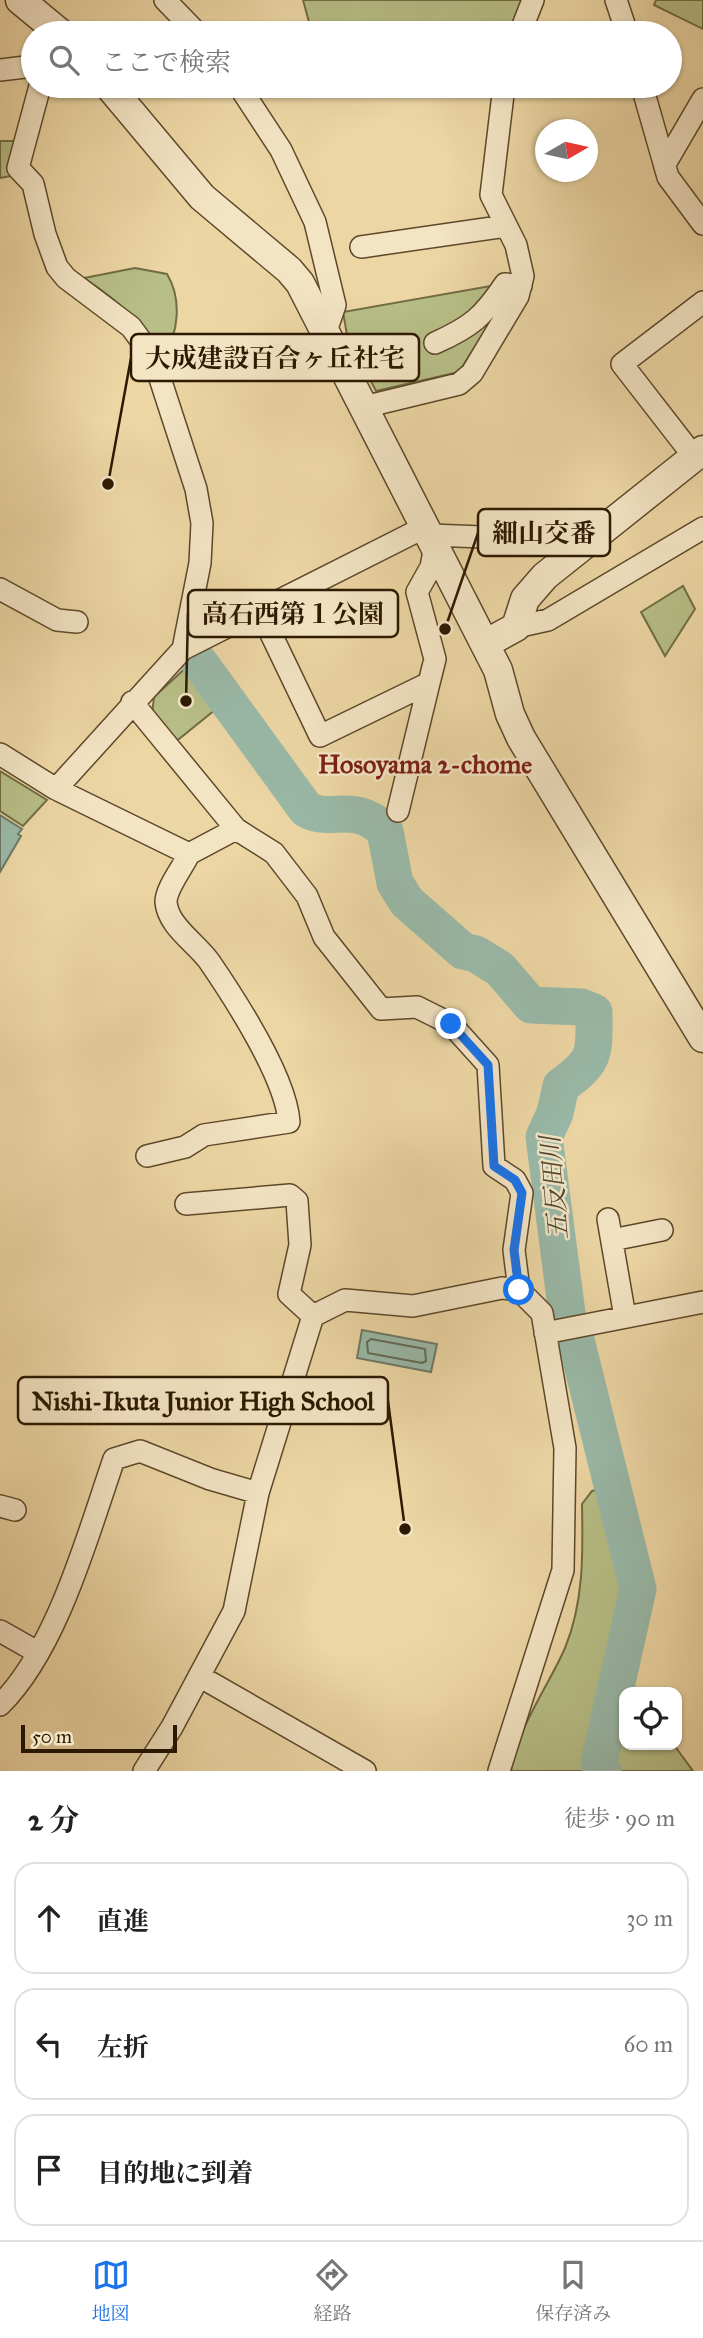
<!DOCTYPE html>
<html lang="ja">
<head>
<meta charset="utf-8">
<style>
  body { margin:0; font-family:"IM FELL Great Primer","Noto Serif JP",serif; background:#f6f6f6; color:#222 }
  .controls { position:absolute; right:21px; bottom:21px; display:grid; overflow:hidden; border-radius:14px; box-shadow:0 2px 5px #0004 }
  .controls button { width:63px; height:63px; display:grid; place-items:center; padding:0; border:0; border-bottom:2px solid #e0e0e0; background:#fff; color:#222; font:35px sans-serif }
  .compass { position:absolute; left:535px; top:119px; width:63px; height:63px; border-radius:50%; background:#fff; box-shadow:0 2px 5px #0004; rotate:81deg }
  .scale { position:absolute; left:21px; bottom:18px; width:156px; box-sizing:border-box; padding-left:7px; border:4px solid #2d1902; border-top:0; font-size:19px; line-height:24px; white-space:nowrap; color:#2d1902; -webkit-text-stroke:5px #f3e4c4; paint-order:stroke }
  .stop { position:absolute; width:21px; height:21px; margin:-16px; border:5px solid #1a73e8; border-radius:50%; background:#fff }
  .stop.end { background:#1a73e8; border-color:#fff; box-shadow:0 2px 7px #0008 }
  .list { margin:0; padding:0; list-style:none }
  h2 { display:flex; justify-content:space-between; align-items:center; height:91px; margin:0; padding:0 28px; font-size:30px }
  h2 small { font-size:23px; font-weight:400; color:#767676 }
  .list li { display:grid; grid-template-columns:46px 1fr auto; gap:21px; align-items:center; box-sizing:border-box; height:112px; margin:0 14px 14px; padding:0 14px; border:2px solid #e0e0e0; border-radius:21px }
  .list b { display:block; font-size:26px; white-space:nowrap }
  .list em { font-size:23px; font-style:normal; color:#767676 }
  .icon { flex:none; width:38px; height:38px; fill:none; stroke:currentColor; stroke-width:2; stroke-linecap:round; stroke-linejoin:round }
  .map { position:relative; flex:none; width:703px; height:1771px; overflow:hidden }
  .search { position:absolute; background:#fff; box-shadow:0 2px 5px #0004; left:21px; right:21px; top:21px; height:77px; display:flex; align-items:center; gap:18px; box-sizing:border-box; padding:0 24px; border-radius:38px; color:#767676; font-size:26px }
  .sheet { height:469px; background:#fff }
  nav { display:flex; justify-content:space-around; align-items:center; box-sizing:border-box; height:98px; border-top:2px solid #e0e0e0; background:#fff; font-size:19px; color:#767676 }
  nav a { display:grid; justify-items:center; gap:4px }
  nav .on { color:#1a73e8 }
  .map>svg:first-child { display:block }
  .green { fill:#b7be86; stroke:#726c44; stroke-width:2 }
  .water { fill:#99b9a8; stroke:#6e7966; stroke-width:2 }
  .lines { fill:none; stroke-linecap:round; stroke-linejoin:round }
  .shore { stroke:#636955; stroke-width:2 }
  .river { stroke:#99b9a8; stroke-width:37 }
  .minor-casing { stroke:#5d482a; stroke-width:24 }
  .tertiary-casing { stroke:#5d482a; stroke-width:31 }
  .minor { stroke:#f3e4c4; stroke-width:21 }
  .tertiary { stroke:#f3e4c4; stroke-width:28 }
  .route { stroke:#1a73e8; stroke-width:9 }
  .labels { text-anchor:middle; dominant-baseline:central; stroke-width:5; stroke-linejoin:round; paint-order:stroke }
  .neighbourhood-label { font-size:26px; font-weight:bold; fill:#7a1f14; stroke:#f3e4c4 }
  .water-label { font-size:26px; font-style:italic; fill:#4d4934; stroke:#f3e4c4 }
  .leader { fill:none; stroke:#2d1902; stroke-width:2.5 }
  .callout-dot { fill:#2d1902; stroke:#f3e4c4; stroke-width:2.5 }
  .callout { fill:#f3e4c4; stroke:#2d1902; stroke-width:2.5 }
  .callout-label { font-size:26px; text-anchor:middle; font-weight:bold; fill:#2d1902 }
</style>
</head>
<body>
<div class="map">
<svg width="703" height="1771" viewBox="0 0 703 1771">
  <rect width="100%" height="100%" fill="#ecd6a4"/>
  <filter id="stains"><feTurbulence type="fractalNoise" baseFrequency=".00286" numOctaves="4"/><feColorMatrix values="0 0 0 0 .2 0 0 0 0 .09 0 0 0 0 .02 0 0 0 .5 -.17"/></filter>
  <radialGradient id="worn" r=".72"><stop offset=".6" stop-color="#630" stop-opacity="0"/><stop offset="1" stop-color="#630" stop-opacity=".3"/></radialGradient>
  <path class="green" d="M303,0H524L512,33H312Z
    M656,0H703V29L654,5Z
    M0,141H18L16,175L0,178Z
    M135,268L167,274C182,299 179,333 163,357C137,319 123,304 84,278Z
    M502,284L511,289L459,372L376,391L347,335L343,312Z
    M683,586L695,609L665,656L641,612Z
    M190,664L221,705L174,743L152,715L154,697Z
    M0,771L47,800L23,826L0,811Z
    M604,1488L619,1489L642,1573L622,1683L635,1692H624V1745H674L693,1771H511C515,1732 549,1685 565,1648C584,1602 583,1553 582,1504L592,1491Z"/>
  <path class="water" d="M0,815L22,829L18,834L21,836L0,872Z
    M362,1330L437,1344L431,1372L357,1358Z"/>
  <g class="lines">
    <path class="shore" d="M371,1339L425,1349L426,1361L422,1363L368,1353L367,1342Z"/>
    <path class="river" d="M199,662L306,809C330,824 354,800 385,831L395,883L407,902L463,951L476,954L500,969L531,1005L581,1007L594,1012C594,1054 597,1060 561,1086L555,1113L544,1137L568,1321
      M575,1336L638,1589L599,1763L603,1771"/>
    <defs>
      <path id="minor" d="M165,0L197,33
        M616,0L627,33
        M520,33L533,0
        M0,70L33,66
        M40,86L18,168L33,184L45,234L57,267L66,278L131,327L153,357L196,489L202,523L200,563L183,649
        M239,86L281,150L315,222L335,305L326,331
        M642,86L668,177L703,224
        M665,164L703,99
        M361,247L506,226
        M435,343C471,327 483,317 505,284L521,286
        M364,407L459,384L472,373L518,296L523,276L516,245L491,195L504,86
        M695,458L622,364L703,302
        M430,535L586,541
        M0,589L57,620L77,622
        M260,611L320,736L429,683L435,659L417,592L431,567L435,546
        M516,627L548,620L703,528
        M132,702L236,829L274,853L307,896L324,937L381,1009L417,1007L451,1024L488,1065L494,1166L515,1180L522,1193L514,1250L519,1290
        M0,754L56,789L189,854L236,829
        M56,789L183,649L425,527
        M398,811L429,683
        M147,1156L185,1147L204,1135L289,1122C286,1078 235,999 209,961C195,942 168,926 166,902C166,888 183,867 189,854
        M186,1204L290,1195L297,1201L300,1245L289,1294L313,1316
        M608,1219L625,1317
        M612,1240L662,1230
        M545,1333L703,1302
        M0,1506L15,1510
        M0,1631L37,1652
        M199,1676L365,1771
        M0,1705C57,1649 88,1534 114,1459L140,1451L210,1479L258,1493
        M144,1771L172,1727L234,1611L258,1493L313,1316L345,1300L413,1306L502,1288L519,1290L542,1313L565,1448L563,1570L499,1771"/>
      <path id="tertiary" d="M20,0L60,33
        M109,86L202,197L289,270L300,283L498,670L510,714L521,738L703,1038
        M485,644L516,627L525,599L545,576L703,450"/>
    </defs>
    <use href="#minor" class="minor-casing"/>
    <use href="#tertiary" class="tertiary-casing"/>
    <use href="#minor" class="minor"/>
    <use href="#tertiary" class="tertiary"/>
  </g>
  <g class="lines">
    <path class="route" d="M451,1024L488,1065L494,1166L515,1180L522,1193L514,1250L519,1290"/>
  </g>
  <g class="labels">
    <g class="neighbourhood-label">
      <text x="425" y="764">Hosoyama 2-chome</text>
    </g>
    <g class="water-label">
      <text transform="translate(554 1188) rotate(-95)">五反田川</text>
    </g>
  </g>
  <path class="leader" d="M108 484L131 358M445 629L478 533M186 701L188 613M405 1529L388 1401"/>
  <g class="callout-dot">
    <circle cx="108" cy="484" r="7"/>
    <circle cx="445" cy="629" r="7"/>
    <circle cx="186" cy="701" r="7"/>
    <circle cx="405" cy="1529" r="7"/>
  </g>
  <g class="callout">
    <rect x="131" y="334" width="288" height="47" rx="7"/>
    <rect x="478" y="509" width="132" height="47" rx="7"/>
    <rect x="188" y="590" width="210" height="47" rx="7"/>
    <rect x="18" y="1377" width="370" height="47" rx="7"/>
  </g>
  <g class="callout-label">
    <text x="275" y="367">大成建設百合ヶ丘社宅</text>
    <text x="544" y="542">細山交番</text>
    <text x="293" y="623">高石西第１公園</text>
    <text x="203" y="1410">Nishi-Ikuta Junior High School</text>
  </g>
  <rect width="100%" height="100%" filter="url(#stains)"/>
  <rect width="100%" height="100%" fill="url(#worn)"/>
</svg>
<div class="controls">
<button><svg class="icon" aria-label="locate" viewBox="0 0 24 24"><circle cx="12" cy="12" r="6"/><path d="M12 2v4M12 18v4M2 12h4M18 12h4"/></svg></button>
</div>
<svg class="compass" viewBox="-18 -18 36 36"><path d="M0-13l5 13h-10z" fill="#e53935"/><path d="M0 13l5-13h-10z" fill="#767676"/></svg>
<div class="scale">50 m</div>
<div class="stop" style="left:519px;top:1290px"></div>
<div class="stop end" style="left:451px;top:1024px"></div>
<div class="search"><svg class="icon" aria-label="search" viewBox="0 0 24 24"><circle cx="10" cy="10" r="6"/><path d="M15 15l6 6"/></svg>ここで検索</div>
</div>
<section class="sheet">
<h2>2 分<small>徒歩 · 90 m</small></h2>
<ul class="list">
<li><svg class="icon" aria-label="ahead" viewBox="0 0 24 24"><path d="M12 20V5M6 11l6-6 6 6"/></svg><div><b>直進</b></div><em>30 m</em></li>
<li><svg class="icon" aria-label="left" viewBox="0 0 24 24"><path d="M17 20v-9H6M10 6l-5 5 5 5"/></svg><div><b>左折</b></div><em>60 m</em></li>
<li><svg class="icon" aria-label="arrive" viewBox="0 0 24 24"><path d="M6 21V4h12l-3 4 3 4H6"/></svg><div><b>目的地に到着</b></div></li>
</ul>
</section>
<nav>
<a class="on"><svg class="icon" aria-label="map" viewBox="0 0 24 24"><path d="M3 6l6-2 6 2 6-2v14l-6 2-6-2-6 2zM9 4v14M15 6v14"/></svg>地図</a>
<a><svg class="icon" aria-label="directions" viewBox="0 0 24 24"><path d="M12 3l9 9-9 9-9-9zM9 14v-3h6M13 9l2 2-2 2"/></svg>経路</a>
<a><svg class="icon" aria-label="saved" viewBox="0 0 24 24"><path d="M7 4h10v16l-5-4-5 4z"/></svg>保存済み</a>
</nav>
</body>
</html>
